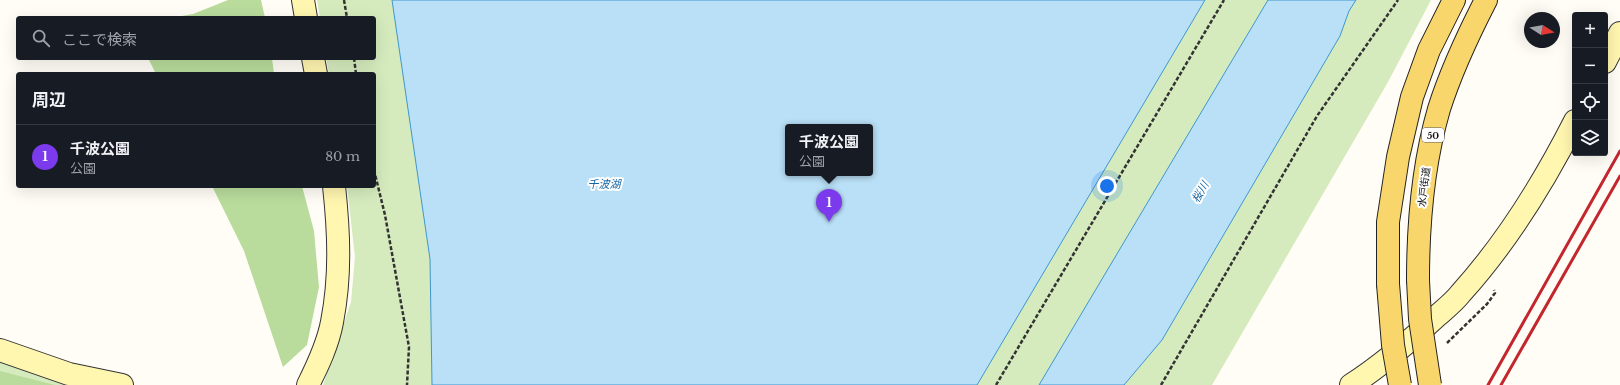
<!DOCTYPE html>
<html lang="ja">
<head>
<meta charset="utf-8">
<style>
  body { margin:0; font-family:"Libre Baskerville","Noto Sans JP",serif; background:#20242c; color:#f1f3f6 }
  .controls { position:absolute; right:12px; top:12px; display:grid; overflow:hidden; border-radius:4px; box-shadow:0 4px 16px #0002 }
  .controls button { width:36px; height:36px; display:grid; place-items:center; padding:0; border:0; border-bottom:1px solid #363941; background:#171b24; color:#f1f3f6; font:20px sans-serif }
  .compass { position:absolute; left:1524px; top:12px; width:36px; height:36px; border-radius:50%; background:#171b24; box-shadow:0 4px 16px #0002; rotate:101deg }
  .you { position:absolute; left:1107px; top:186px; width:14px; height:14px; margin:-10px; border:3px solid #fff; border-radius:50%; background:#1a73e8; box-shadow:0 0 0 6px #1a73e833 }
  .badge { display:grid; place-items:center; width:26px; height:26px; border-radius:50%; background:#7c3aed; color:#fff; font-size:13px; font-weight:700 }
  .pin { position:absolute; translate:-50% -33px; filter:drop-shadow(0 1px 2px #0008) }
  .pin::after { content:''; position:absolute; top:21px; width:14px; height:12px; background:inherit; clip-path:polygon(0 0,100% 0,50% 100%) }
  .popup { position:absolute; left:785px; top:124px; width:88px; height:52px; box-sizing:border-box; display:grid; place-content:center; border-radius:4px; background:#171b24; filter:drop-shadow(0 1px 3px #0005); font-size:13px; white-space:nowrap; color:#9ea1a6 }
  .popup b { font-size:15px; color:#f1f3f6 }
  .popup::after { content:''; position:absolute; left:50%; top:100%; margin-left:-8px; border:8px solid transparent; border-top-color:#171b24 }
  .list { margin:0; padding:0; list-style:none }
  h2 { display:flex; justify-content:space-between; align-items:center; height:52px; margin:0; padding:0 16px; font-size:17px }
  h2 small { font-size:13px; font-weight:400; color:#9ea1a6 }
  .list li { display:grid; grid-template-columns:26px 1fr auto; gap:12px; align-items:center; box-sizing:border-box; height:64px; padding:0 16px; border-top:1px solid #363941 }
  .list b { display:block; font-size:15px; white-space:nowrap }
  .list p { margin:0; font-size:13px; white-space:nowrap; color:#9ea1a6 }
  .list em { font-size:13px; font-style:normal; color:#9ea1a6 }
  .icon { flex:none; width:22px; height:22px; fill:none; stroke:currentColor; stroke-width:2; stroke-linecap:round; stroke-linejoin:round }
  .map { position:relative; flex:none; width:1620px; height:385px; overflow:hidden }
  .search { position:absolute; background:#171b24; box-shadow:0 4px 16px #0002; left:16px; top:16px; width:360px; height:44px; display:flex; align-items:center; gap:10px; box-sizing:border-box; padding:0 14px; border-radius:4px; color:#9ea1a6; font-size:15px }
  .panel { position:absolute; background:#171b24; box-shadow:0 4px 16px #0002; left:16px; top:72px; width:360px; height:116px; border-radius:4px }
  .map>svg:first-child { display:block }
  .green { fill:#d5ebbd; fill-rule:evenodd }
  .forest { fill:#b9dc9c }
  .water { fill:#b9e0f7; stroke:#3f96cf; fill-rule:evenodd }
  .lines { fill:none; stroke-linecap:round; stroke-linejoin:round }
  .secondary-casing { stroke:#333; stroke-width:24 }
  .primary-casing { stroke:#222; stroke-width:24 }
  .path { stroke:#333; stroke-width:2.5; stroke-dasharray:4 2; stroke-linecap:butt }
  .secondary { stroke:#fff6b0; stroke-width:22 }
  .primary { stroke:#f9d66b; stroke-width:22 }
  .rail { stroke:#c4262e; stroke-width:3 }
  .primary-bridge-casing { stroke:#222; stroke-width:24; stroke-linecap:butt }
  .primary-bridge { stroke:#f9d66b; stroke-width:22 }
  .labels { text-anchor:middle; dominant-baseline:central; stroke-width:4; stroke-linejoin:round; paint-order:stroke }
  .shield { fill:#fff; stroke:#585858; stroke-width:1 }
  .shield-label { font-size:9px; font-weight:bold; fill:#111 }
  .street-label { font-size:10px; fill:#111; stroke:#fff }
  .water-label { font-size:11px; font-style:italic; fill:#1768a6; stroke:#fff }
</style>
</head>
<body>
<div class="map">
<svg width="1620" height="385" viewBox="0 0 1620 385">
  <rect width="100%" height="100%" fill="#fffdf5"/>
  <path class="green" d="M317,0H1431L1388,82L1212,385H323L351,302L355,257L347,186H374V74H329L326,58H374V18H320ZM788,127H870V173H788Z
    M0,362L59,383L67,385H0Z"/>
  <path class="forest" d="M228,0H261L265,18H171L193,14Z
    M148,58H272L274,74H156Z
    M212,186H302L314,231L319,287L307,345L283,367L244,251Z
    M0,371L55,385H0Z"/>
  <path class="water" d="M392,0H1205L977,385H432L430,259ZM788,127H870V173H788Z
    M1268,0H1356L1349,11L1340,36L1162,340L1124,385H1039Z"/>
  <g class="lines">
    <defs>
      <path id="secondary" d="M303,0L306,18
        M313,58L316,74
        M1605,62L1620,33
        M0,350L69,374L122,385
        M308,385C318,365 328,344 332,322C341,276 339,232 334,186
        M1351,385C1382,365 1410,341 1437,316C1445,309 1454,302 1461,293C1507,242 1544,182 1575,121"/>
      <path id="primary" d="M1418,280C1418,222 1423,164 1439,109C1451,71 1468,35 1486,0
        M1388,284V222L1398,157L1412,97L1429,50L1454,0"/>
    </defs>
    <use href="#secondary" class="secondary-casing"/>
    <use href="#primary" class="primary-casing"/>
    <path class="path" d="M344,0L347,18
      M354,58L356,74
      M374,170L385,215L409,347L407,385
      M1447,343L1487,304L1495,293L1494,290
      M996,385L1224,0
      M1161,385L1317,116L1398,0"/>
    <use href="#secondary" class="secondary"/>
    <use href="#primary" class="primary"/>
    <path class="rail" d="M1488,385L1620,151
      M1501,385L1620,176"/>
    <defs>
      <path id="primary-bridge" d="M1418,280L1420,319L1430,385
        M1388,284L1393,345L1400,385"/>
    </defs>
    <use href="#primary-bridge" class="primary-bridge-casing"/>
    <use href="#primary-bridge" class="primary-bridge"/>
  </g>
  <g class="labels">
    <rect class="shield" x="1422" y="128" width="22" height="14" rx="3"/>
    <g class="shield-label">
      <text x="1433" y="135">50</text>
    </g>
    <g class="street-label">
      <text transform="translate(1424 187) rotate(-83)">水戸街道</text>
    </g>
    <g class="water-label">
      <text x="604" y="184">千波湖</text>
      <text transform="translate(1200 192) rotate(-60)">桜川</text>
    </g>
  </g>
</svg>
<div class="controls">
<button>+</button>
<button>−</button>
<button><svg class="icon" aria-label="locate" viewBox="0 0 24 24"><circle cx="12" cy="12" r="6"/><path d="M12 2v4M12 18v4M2 12h4M18 12h4"/></svg></button>
<button><svg class="icon" aria-label="layers" viewBox="0 0 24 24"><path d="M12 4l9 5-9 5-9-5zM3 14l9 5 9-5"/></svg></button>
</div>
<svg class="compass" viewBox="-18 -18 36 36"><path d="M0-13l5 13h-10z" fill="#e53935"/><path d="M0 13l5-13h-10z" fill="#9ea1a6"/></svg>
<div class="you"></div>
<div class="pin badge" style="left:829px;top:222px">1</div>
<div class="popup"><b>千波公園</b>公園</div>
<div class="search"><svg class="icon" aria-label="search" viewBox="0 0 24 24"><circle cx="10" cy="10" r="6"/><path d="M15 15l6 6"/></svg>ここで検索</div>
<section class="panel">
<h2>周辺<small></small></h2>
<ul class="list">
<li><span class="badge">1</span><div><b>千波公園</b><p>公園</p></div><em>80 m</em></li>
</ul>
</section>
</div>
</body>
</html>
